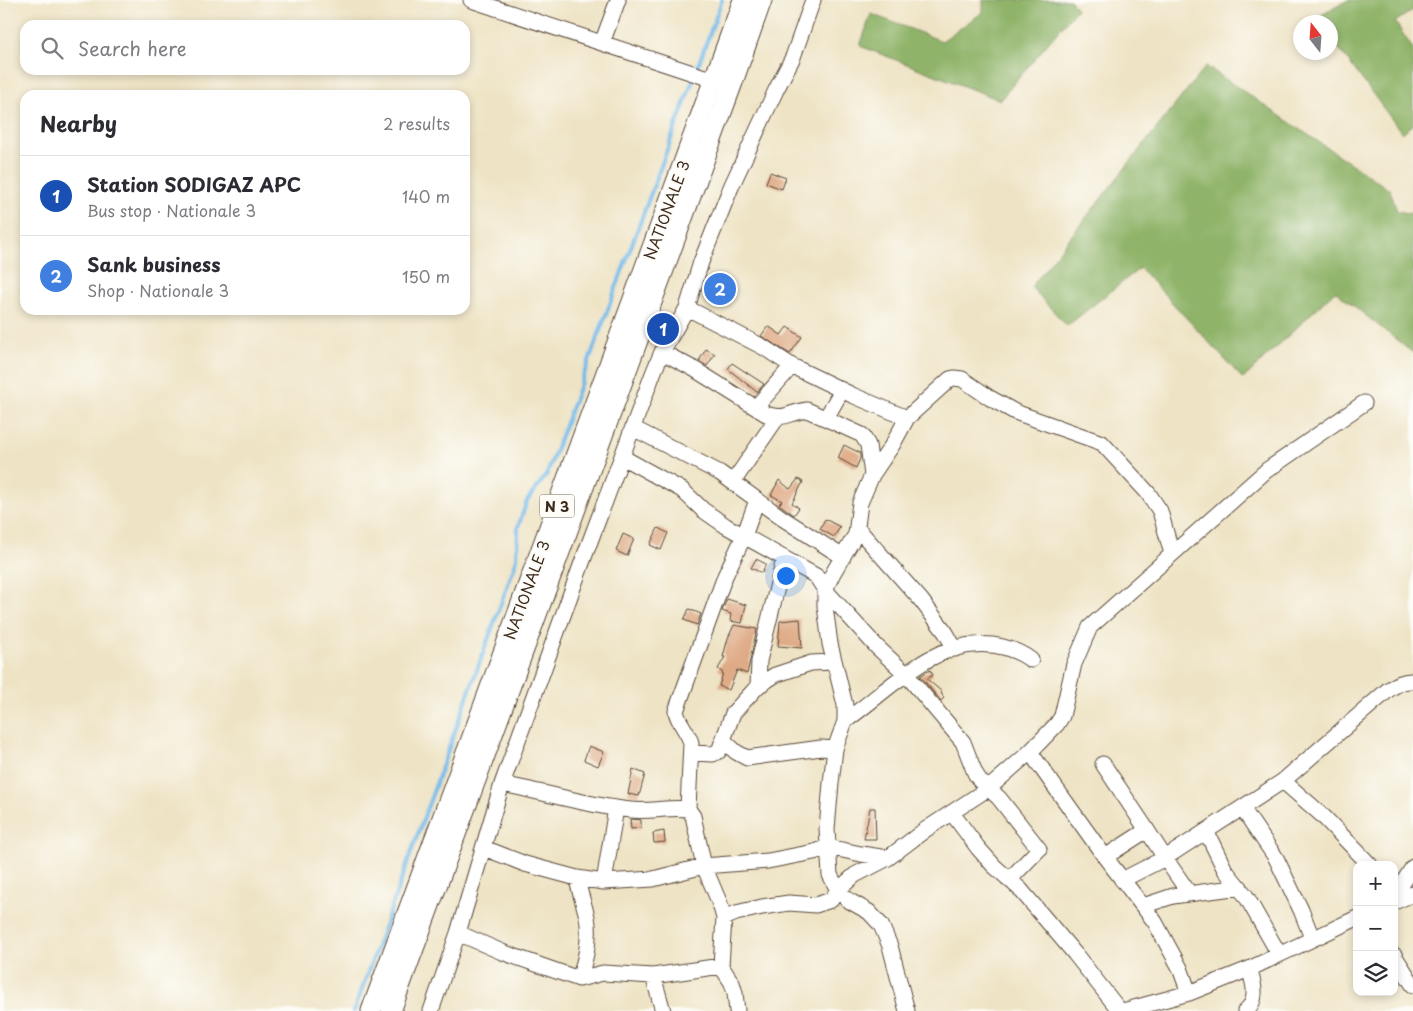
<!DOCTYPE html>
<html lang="en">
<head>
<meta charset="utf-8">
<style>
  body { margin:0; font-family:"Playpen Sans",sans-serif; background:#f7f7f7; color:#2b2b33 }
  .controls { position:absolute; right:15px; bottom:15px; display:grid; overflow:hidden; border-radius:10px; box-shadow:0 2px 8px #0003 }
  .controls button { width:45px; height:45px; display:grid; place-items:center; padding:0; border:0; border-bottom:1px solid #e1e1e2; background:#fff; color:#2b2b33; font:25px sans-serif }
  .compass { position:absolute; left:1293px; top:15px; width:45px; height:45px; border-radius:50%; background:#fff; box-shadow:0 2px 8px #0003; rotate:343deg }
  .you { position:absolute; left:785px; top:575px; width:18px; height:18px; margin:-12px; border:4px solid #fff; border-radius:50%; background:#1a73e8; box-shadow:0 0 0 8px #1a73e833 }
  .badge { display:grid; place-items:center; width:32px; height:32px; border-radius:50%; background:#1f6fb2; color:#fff; font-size:16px; font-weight:700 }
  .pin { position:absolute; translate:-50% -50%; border:2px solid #fff; box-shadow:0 1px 5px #0006 }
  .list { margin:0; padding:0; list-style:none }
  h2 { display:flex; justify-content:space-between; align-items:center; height:65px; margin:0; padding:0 20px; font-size:21px }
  h2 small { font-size:16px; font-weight:400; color:#7c7c81 }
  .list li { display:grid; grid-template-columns:32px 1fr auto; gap:15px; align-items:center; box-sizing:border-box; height:80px; padding:0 20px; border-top:1px solid #e1e1e2 }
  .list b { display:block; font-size:19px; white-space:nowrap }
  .list p { margin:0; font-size:16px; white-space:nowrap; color:#7c7c81 }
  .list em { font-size:16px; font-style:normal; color:#7c7c81 }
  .icon { flex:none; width:28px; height:28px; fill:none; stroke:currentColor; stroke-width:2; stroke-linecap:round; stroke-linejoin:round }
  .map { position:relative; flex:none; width:1413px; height:1011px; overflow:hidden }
  .search { position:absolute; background:#fff; box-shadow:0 2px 8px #0003; left:20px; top:20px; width:450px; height:55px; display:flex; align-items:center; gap:12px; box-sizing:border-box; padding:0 18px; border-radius:15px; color:#7c7c81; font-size:19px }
  .panel { position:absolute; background:#fff; box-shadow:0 2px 8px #0003; left:20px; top:90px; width:450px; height:225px; border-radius:15px }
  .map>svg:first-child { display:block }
  .forest { fill:#8fb469; stroke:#656f44 }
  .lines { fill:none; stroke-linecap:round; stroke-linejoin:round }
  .stream { stroke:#72b9e9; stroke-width:4 }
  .building { fill:#dfaa86 }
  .minor-casing { stroke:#564637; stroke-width:17 }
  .major-casing { stroke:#564637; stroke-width:21 }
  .minor { stroke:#fff; stroke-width:15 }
  .major { stroke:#fff; stroke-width:19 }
  .labels { text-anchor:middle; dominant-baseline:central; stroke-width:4.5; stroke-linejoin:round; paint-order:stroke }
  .shield { fill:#fdfcf7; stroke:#75695f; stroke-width:1 }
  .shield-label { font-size:14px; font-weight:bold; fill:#3b2a1e }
  .street-label { font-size:15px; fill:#3b2a1e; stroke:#fdfcf7 }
</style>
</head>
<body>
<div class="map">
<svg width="1413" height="1011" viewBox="0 0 1413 1011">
  <rect width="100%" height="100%" fill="#fdfcf7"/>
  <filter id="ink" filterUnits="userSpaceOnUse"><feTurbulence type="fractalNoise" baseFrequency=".02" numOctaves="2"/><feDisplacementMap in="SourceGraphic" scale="10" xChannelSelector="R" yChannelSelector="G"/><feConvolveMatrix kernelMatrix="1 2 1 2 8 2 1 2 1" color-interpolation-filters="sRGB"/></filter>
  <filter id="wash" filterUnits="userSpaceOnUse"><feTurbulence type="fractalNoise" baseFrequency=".0096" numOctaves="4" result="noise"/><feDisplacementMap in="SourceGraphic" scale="20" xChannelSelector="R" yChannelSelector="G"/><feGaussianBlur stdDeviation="1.12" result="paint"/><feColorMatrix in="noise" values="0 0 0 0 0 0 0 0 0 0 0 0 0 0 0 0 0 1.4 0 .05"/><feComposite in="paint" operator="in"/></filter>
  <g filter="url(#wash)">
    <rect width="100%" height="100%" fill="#eee3c4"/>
    <path class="forest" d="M983,0H1070L1077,9L1000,100L860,46L871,14L942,41L983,12Z
      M1348,0H1413V10L1395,22L1413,49V125L1402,133L1331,38L1330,22H1319L1316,18Z
      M1206,66L1390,190L1397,211L1413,214V353L1335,291L1243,379L1140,268L1067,326L1031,287Z"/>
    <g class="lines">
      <path class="stream" d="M696,71L722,0
        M354,1011L517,559L518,527L527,501L547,474L694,77"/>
    </g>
    <g id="blocks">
      <path class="building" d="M770,172L786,178L782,189L766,183Z
        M768,326L781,335L787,327L802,337L790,354L761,336Z
        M706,349L715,354L707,366L699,361Z
        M732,363L764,384L757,392L728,369Z
        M844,445L860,453V459L856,468L838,458Z
        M798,479L803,482L792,503L799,508L794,515L779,504L782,501L771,495L779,480L790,489Z
        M825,519L840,527L834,537L820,529Z
        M658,528L668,533L661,550L650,545Z
        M623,534L634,539L627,556L616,551Z
        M756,559L766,564L762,573L751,568Z
        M727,599L746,605L742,623L730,621L731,614L722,611Z
        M689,609L701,614L697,625L684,620Z
        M800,619L802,648L778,646L780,621Z
        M734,625L757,629L747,674L737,670L729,690L719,686L723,673L718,669L725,657H723L728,638Z
        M930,670L933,675L927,679L942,692L941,693L944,698L941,701L920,676Z
        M589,746L604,752L598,766L584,760Z
        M633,769L645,774L639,796L628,794Z
        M870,808H875L876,839H864Z
        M630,819L641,820V828L631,829Z
        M664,831L665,842L654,843L653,833Z"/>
    </g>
  </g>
  <g filter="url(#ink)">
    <use href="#blocks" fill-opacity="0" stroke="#564637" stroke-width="1"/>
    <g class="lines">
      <defs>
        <path id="minor" d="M471,0L723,83
          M602,43L618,0
          M687,308L763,347L792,366L852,395L907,418
          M662,352L694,369L766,414C785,421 789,412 807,410L862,435L868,445L872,475
          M756,407L792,366
          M826,418L842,390
          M633,428L720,473L782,518L843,557
          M622,457L682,490L703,510L726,526L816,576L825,590L877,647L906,674L963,742L975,773L980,781L999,798L1039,849L1009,880
          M733,482L777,418
          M857,528L921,600L946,633L955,649
          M758,686L759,661L784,559
          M845,721C872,702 900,675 929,659C961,641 1001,638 1031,660
          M723,740L736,752L747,758L821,748L835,749
          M1030,752L1105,857L1155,922L1180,968L1189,993
          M692,753L713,754L719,751L733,713L758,686L775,675L811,663L833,662
          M1103,764L1147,830
          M1283,781L1322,815L1370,865
          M502,784C545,792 587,806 631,810C650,812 669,807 688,809L693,816L704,866L720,904L724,918L721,966L732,983L735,993L737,1011
          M1242,808L1276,858L1301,910L1312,938
          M688,809L691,743C688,731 678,723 676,711L725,576L744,536L757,500
          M952,813L978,848L994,866L1020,889L1075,954L1120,1011
          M1206,831L1225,870L1246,896L1279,954
          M484,848L525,864L577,878L604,882L653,879L704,866L768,861L814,852L828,847L861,854L888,858
          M1105,857L1147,830L1165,858L1283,781L1388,690C1396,685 1403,680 1413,681
          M577,878C579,892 584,903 587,917C591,938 586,959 579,979
          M1122,880L1165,858L1189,893
          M604,882L616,808
          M1397,892L1413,867
          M1394,902L1413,894
          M1143,906L1173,896L1240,887
          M724,918L736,913L762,907L789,903L816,905L831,900L838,890L855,875L888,858L925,830L989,788L1030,752L1057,724L1062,716L1074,664L1090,627L1267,470L1364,403
          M458,933L502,952L579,979L603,973L653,976L721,966
          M1394,955L1413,985
          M653,976L663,1011
          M431,1011L458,933L502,784L583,560L654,371L662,352L687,308L701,262L731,187L776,90L793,57L813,0
          M907,1011L890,946L881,925L869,912L848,900L838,890L830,875L827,829L831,783L835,749L845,721V705L830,644L825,606V590L833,573L856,534L860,503L872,475L893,444L907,418L950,379L954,378L962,379L990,398L1015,412L1102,443L1148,493L1160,511L1172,554
          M1123,1011L1189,993L1249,969L1357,918
          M1245,1011C1259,1001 1254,983 1249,969"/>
        <path id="major" d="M371,1011L743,0
          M391,1011L732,85L762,0"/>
      </defs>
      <use href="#minor" class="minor-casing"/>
      <use href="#major" class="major-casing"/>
      <use href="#minor" class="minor"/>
      <use href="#major" class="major"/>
    </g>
  </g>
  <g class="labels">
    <rect class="shield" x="539.5" y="494.5" width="35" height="23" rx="4"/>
    <g class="shield-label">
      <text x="557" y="506">N 3</text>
    </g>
    <g class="street-label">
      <text transform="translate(666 210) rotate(-70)">NATIONALE 3</text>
      <text transform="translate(526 590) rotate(-70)">NATIONALE 3</text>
    </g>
  </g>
</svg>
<div class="controls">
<button>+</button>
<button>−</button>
<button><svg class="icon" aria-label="layers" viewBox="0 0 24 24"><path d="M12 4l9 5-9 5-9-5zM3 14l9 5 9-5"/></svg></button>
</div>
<svg class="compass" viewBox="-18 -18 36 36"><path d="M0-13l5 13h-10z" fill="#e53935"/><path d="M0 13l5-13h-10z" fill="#7c7c81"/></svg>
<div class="you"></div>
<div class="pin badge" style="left:663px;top:329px;background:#1a4fb4">1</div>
<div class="pin badge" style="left:720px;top:289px;background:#3f7fe0">2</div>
<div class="search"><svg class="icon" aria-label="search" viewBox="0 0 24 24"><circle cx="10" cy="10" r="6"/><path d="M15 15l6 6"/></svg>Search here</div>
<section class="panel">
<h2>Nearby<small>2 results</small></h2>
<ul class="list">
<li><span class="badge" style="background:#1a4fb4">1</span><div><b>Station SODIGAZ APC</b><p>Bus stop · Nationale 3</p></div><em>140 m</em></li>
<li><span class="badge" style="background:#3f7fe0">2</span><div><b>Sank business</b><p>Shop · Nationale 3</p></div><em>150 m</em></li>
</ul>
</section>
</div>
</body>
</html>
